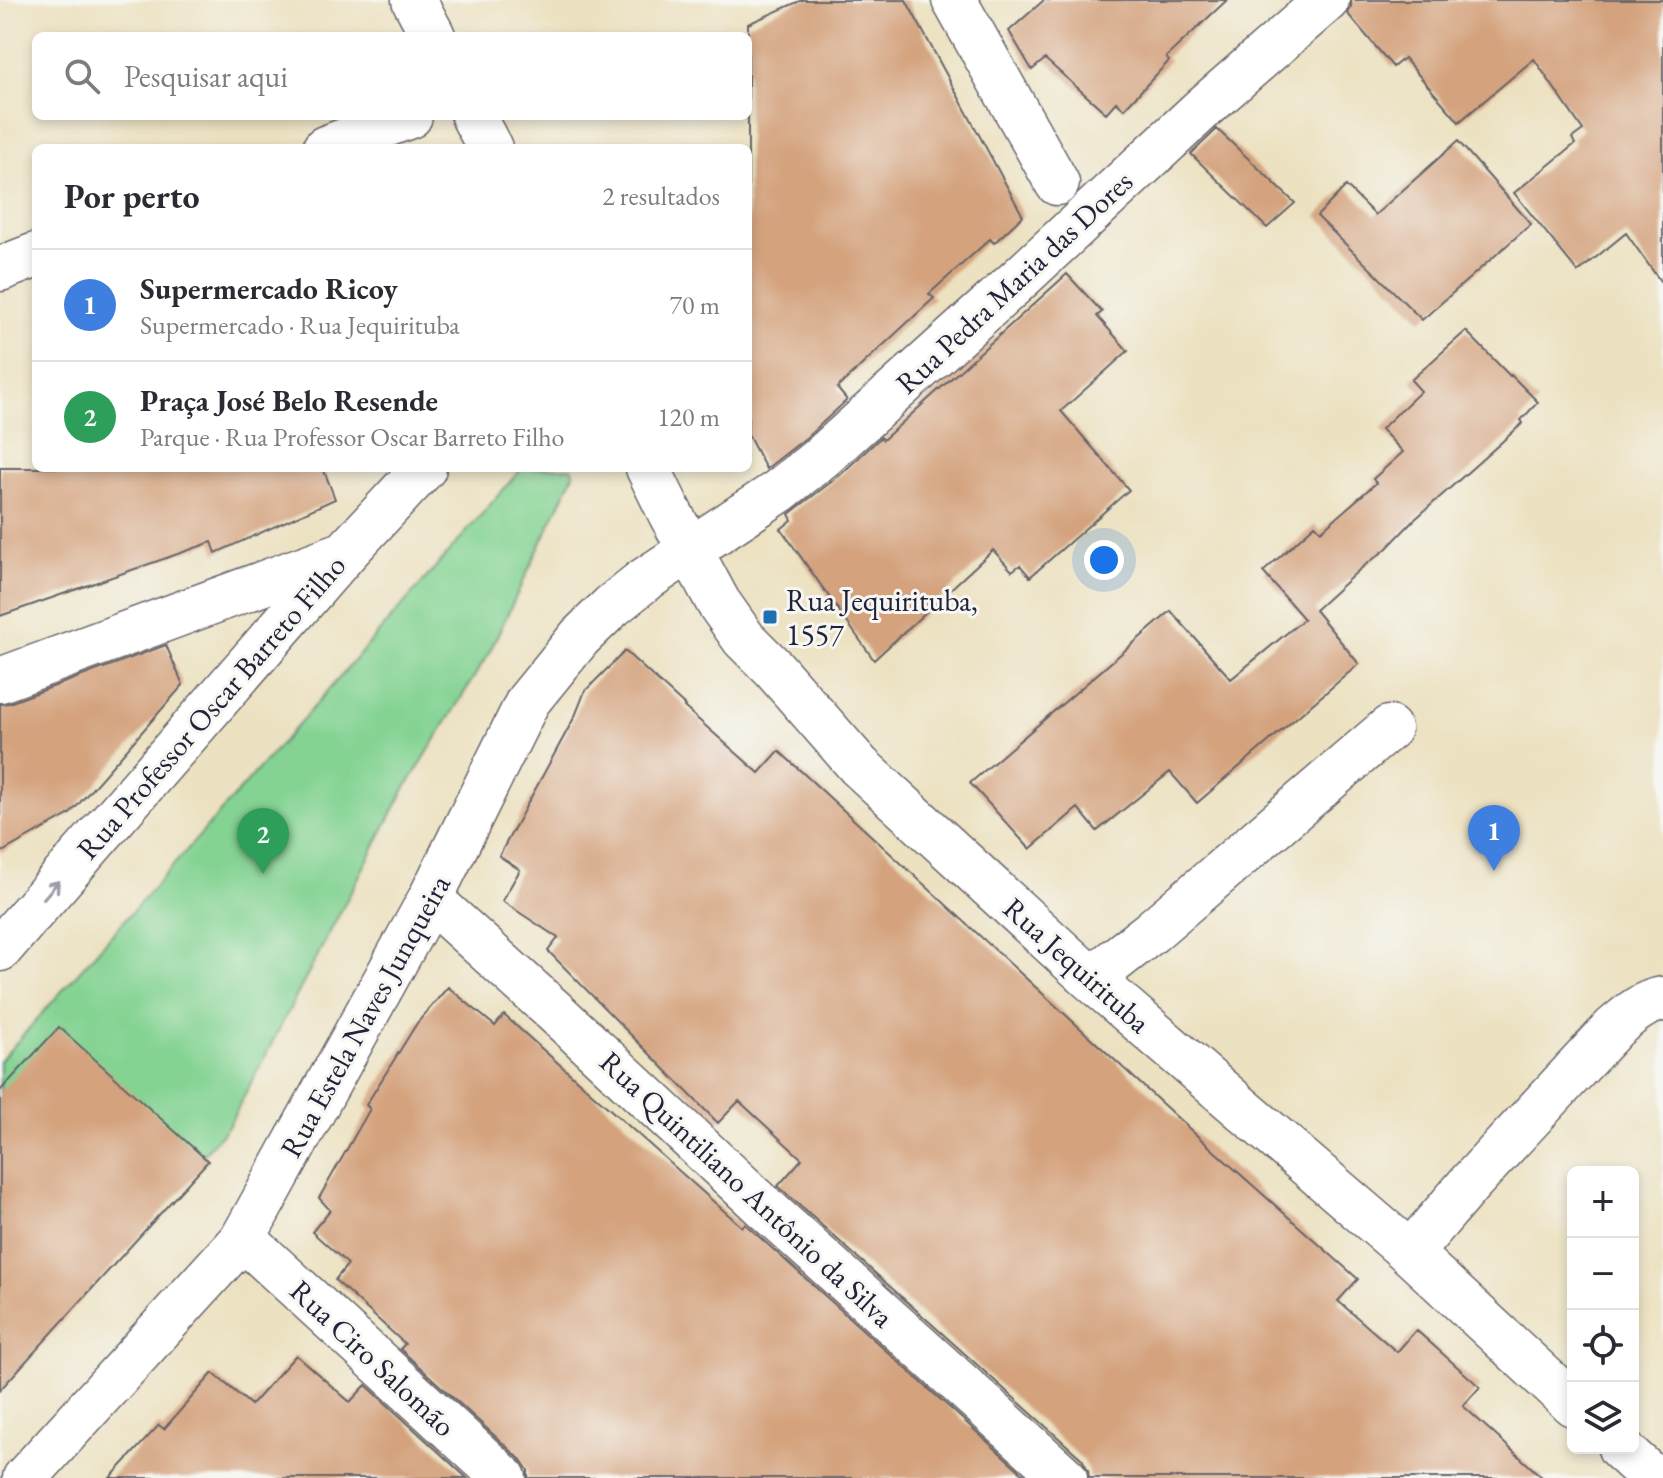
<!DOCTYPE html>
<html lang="pt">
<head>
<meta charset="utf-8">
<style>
  body { margin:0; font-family:"EB Garamond",serif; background:#f7f7f7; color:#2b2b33 }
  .controls { position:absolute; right:24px; bottom:24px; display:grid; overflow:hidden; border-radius:12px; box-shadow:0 4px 12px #0003 }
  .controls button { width:72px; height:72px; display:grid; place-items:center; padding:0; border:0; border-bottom:2px solid #e1e1e2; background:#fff; color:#2b2b33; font:40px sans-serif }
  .you { position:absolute; left:1104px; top:560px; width:28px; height:28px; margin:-20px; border:6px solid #fff; border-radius:50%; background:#1a73e8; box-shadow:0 0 0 12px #1a73e833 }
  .badge { display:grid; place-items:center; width:52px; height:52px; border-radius:50%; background:#ea580c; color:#fff; font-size:26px; font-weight:700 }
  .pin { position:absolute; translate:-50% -66px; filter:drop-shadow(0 2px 4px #0008) }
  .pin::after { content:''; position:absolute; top:42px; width:28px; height:24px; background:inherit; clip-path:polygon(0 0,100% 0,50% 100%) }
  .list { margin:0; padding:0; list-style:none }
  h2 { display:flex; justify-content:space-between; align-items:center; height:104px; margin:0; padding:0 32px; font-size:34px }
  h2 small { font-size:26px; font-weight:400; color:#7c7c81 }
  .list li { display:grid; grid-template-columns:52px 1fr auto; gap:24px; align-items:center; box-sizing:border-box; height:112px; padding:0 32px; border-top:2px solid #e1e1e2 }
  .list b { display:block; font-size:30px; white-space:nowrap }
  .list p { margin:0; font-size:26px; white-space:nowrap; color:#7c7c81 }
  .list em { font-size:26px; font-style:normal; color:#7c7c81 }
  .icon { flex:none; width:44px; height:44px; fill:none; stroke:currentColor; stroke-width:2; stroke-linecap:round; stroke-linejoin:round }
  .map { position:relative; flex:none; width:1663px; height:1478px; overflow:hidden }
  .search { position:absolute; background:#fff; box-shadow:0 4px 12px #0003; left:32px; top:32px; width:720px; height:88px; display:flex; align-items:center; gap:20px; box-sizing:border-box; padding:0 28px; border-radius:12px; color:#7c7c81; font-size:30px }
  .panel { position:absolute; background:#fff; box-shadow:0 4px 12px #0003; left:32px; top:144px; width:720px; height:328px; border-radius:12px }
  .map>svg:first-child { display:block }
  .green { fill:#84d393; stroke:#537a67; stroke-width:2 }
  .building { fill:#d4a37e }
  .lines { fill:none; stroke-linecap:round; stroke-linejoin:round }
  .minor-casing { stroke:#69656a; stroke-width:47 }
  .minor { stroke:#fff; stroke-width:44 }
  .oneway { stroke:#9c9ca7 }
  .poi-dot { fill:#1f6fb2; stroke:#f6f6f2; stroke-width:3 }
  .labels { text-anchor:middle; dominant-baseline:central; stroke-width:6; stroke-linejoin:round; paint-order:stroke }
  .street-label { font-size:30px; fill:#22223b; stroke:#f6f6f2 }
  .poi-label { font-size:30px; fill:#22223b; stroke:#f6f6f2; text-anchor:start }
</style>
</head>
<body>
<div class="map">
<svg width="1663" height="1478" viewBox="0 0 1663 1478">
  <rect width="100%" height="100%" fill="#f6f6f2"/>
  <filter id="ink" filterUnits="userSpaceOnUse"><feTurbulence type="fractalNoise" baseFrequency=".0125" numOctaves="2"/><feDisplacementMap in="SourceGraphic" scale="16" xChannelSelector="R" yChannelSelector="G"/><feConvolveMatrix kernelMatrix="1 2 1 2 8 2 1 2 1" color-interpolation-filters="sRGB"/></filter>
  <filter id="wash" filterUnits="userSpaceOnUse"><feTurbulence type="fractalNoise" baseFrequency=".006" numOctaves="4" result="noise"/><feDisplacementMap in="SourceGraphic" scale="32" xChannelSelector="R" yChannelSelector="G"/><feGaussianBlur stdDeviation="1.8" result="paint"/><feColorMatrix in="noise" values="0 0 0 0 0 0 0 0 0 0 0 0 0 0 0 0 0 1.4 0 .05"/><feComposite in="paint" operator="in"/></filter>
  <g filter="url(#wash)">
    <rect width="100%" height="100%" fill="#ece1c0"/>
    <path class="green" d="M522,468H571L574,474L490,651L402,794L229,1125L0,1390V1061L347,669Z"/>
    <g id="blocks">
      <path class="building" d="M802,0H906L1023,216L994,243L990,239L929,294L934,298L837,388L847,400L807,437L766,469L748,435V24Z
        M1044,0H1227L1166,57L1169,61L1124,109L1116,102L1106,113L1045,59L1032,70L1009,31Z
        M1351,0H1663V285L1626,233L1578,272L1514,193L1575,144L1572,138L1583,130L1534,59L1459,122L1404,58L1393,67L1347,13L1351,7Z
        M1217,129L1295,203L1267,228L1191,154Z
        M1458,141L1531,224L1422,320L1317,216L1346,186L1375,215Z
        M1067,274L1102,312L1097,316L1128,351L1061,411L1129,490L1030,577L1020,565L1012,571L993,550L874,660L781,529L792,520L789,514L839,476L881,437L883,440Z
        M1466,331L1510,376L1511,375L1538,402L1521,420L1523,423L1413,521L1385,550L1359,570L1315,610L1359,664L1197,803L1170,772L1097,831L1078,808L1030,849L970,783L1171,611L1231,679L1304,619L1263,572L1315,525L1321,531L1376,483L1373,479L1403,452L1381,429L1421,391L1411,380Z
        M0,468H323L335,499L216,553L212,542L0,616Z
        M166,645L183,685L70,814L0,853V704L9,703Z
        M625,651L685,706L684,707L759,773L779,751L803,773L1194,1133L1358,1279L1338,1301L1397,1352L1416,1330L1480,1387L1463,1406L1543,1478H1089L1088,1470L1082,1459L778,1186L802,1159L739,1101L718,1123L548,951L558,938L502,901L520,870L499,856L575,716L585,691Z
        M448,987L495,1026L504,1015L742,1227L745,1224L1028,1478H528V1470L521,1460L400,1349L405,1344L335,1280L348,1264L312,1232L330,1210L319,1198L370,1109L366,1105L417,1023Z
        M59,1027L208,1161L0,1390V1091Z
        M296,1355L350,1402L366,1385L467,1478H110L159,1425L164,1429L213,1373L251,1405Z"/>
    </g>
  </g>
  <g filter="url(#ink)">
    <use href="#blocks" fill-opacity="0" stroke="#69656a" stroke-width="2"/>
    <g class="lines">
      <defs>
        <path id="minor" d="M414,0L433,36
          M954,0L1057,183
          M473,116L490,148
          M325,148L410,116
          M0,269L36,255
          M648,468L670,513L718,602L744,639L774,669L859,766L1091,979L1410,1253L1573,1404
          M0,680L340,555
          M430,899L554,1011L765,1208L1065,1478
          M0,949L346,552L424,468
          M1091,979L1151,932L1389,728
          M243,1238L504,1478
          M1410,1253L1470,1183L1614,1028C1629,1015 1643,1002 1663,999
          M1620,1448L1653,1478
          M25,1478L243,1238L430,899L528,701L580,637L612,606L643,581L779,491L823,456L1016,282L1201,110L1327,0"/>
      </defs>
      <use href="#minor" class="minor-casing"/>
      <use href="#minor" class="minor"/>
    </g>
    <defs><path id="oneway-shaft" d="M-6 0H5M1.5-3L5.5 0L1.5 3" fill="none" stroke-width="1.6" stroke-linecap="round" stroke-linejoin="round" transform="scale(2)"/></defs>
    <use class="oneway" href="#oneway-shaft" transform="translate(51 890) rotate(-49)"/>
  </g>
  <rect class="poi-dot" x="762" y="609" width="16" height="16" rx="4"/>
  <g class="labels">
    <g class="street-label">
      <text transform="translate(1014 282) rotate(-43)">Rua Pedra Maria das Dores</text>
      <text transform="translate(211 707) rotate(-49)">Rua Professor Oscar Barreto Filho</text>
      <text transform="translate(1077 965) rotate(42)">Rua Jequirituba</text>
      <text transform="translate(365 1016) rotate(-61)">Rua Estela Naves Junqueira</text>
      <text transform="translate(747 1189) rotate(43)">Rua Quintiliano Antônio da Silva</text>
      <text transform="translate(373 1358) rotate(43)">Rua Ciro Salomão</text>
    </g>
    <g class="poi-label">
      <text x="786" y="600">Rua Jequirituba,<tspan x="786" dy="34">1557</tspan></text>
    </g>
  </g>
</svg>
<div class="controls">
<button>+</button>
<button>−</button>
<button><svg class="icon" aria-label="locate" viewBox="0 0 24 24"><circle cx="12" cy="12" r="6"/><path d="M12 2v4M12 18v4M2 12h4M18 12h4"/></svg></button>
<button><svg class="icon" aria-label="layers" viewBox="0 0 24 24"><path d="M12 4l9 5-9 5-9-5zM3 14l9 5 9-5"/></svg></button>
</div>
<div class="you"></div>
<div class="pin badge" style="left:1494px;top:871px;background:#3f7fe0">1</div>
<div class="pin badge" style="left:263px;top:874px;background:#2e9e5b">2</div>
<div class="search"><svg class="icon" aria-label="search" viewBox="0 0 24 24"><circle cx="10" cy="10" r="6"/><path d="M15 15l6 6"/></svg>Pesquisar aqui</div>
<section class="panel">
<h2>Por perto<small>2 resultados</small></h2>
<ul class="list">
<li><span class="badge" style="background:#3f7fe0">1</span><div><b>Supermercado Ricoy</b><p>Supermercado · Rua Jequirituba</p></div><em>70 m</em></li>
<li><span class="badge" style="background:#2e9e5b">2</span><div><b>Praça José Belo Resende</b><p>Parque · Rua Professor Oscar Barreto Filho</p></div><em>120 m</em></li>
</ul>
</section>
</div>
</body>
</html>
